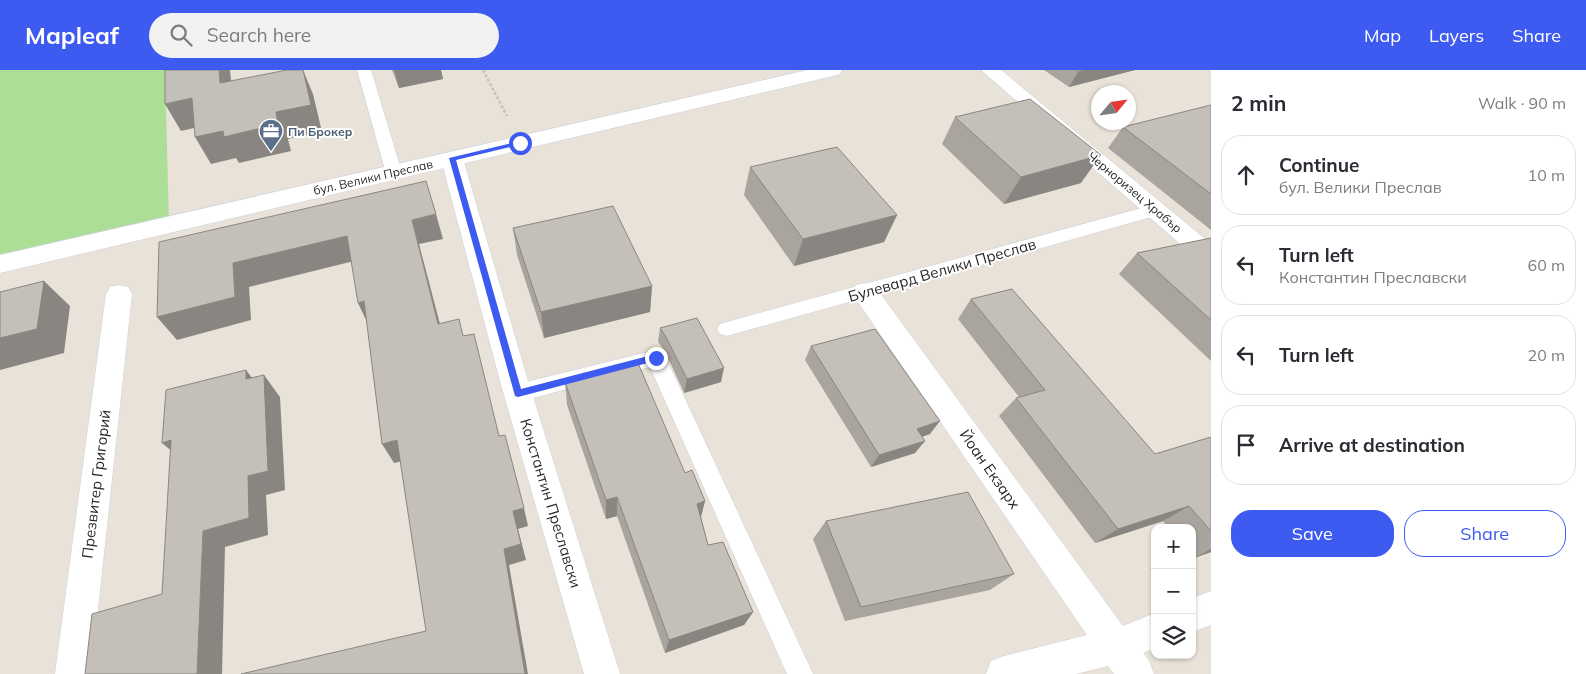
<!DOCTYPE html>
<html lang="en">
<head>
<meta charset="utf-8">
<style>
  body { margin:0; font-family:Mulish,sans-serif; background:#f2f2f3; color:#2b2b33 }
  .controls { position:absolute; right:15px; bottom:15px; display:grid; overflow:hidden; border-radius:10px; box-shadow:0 1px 4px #0004 }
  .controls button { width:45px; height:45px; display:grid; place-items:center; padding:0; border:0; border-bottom:1px solid #e1e1e2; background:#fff; color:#2b2b33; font:25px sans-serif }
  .compass { position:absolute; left:1091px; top:15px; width:45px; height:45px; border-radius:50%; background:#fff; box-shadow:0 1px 4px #0004; rotate:61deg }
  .stop { position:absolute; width:15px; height:15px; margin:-11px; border:4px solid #3d5bf1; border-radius:50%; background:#fff }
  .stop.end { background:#3d5bf1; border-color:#fff; box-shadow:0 1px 5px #0008 }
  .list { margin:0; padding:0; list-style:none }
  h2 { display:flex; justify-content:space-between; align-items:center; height:65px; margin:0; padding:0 20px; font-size:21px }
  h2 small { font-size:16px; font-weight:400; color:#7c7c81 }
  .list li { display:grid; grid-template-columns:32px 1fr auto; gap:15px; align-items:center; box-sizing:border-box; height:80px; margin:0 10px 10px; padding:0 10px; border:1px solid #e1e1e2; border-radius:20px }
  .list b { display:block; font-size:19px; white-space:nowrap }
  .list p { margin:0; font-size:16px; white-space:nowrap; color:#7c7c81 }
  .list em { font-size:16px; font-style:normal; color:#7c7c81 }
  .actions { display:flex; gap:10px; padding:15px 20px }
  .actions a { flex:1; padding:11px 0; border:1px solid #3d5bf1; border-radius:20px; text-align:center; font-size:18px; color:#3d5bf1 }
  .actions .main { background:#3d5bf1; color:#fff }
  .icon { flex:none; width:28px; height:28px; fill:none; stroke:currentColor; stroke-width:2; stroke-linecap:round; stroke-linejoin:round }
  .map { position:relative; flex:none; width:1211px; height:604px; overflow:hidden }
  header { display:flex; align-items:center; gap:30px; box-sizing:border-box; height:70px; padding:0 25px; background:#3d5bf1; color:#fff }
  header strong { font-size:24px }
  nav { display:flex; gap:28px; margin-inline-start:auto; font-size:18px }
  .search { width:350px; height:45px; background:#f2f2f3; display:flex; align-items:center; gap:12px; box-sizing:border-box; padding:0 18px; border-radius:28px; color:#7c7c81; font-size:19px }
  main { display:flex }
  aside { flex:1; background:#fff }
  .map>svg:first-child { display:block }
  .green { fill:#adde96 }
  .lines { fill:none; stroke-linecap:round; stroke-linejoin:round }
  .service-casing { stroke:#ced1df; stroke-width:1 }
  .pedestrian-casing { stroke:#ced1df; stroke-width:1 }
  .minor-casing { stroke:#ced1df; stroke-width:1 }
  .secondary-casing { stroke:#ced1df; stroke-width:1 }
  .path { stroke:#c3c3c3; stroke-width:2.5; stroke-dasharray:3 2; stroke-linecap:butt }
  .service { fill:#fff; fill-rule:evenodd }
  .pedestrian { fill:#fff; fill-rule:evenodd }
  .minor { fill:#fff; fill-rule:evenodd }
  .secondary { fill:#fff; fill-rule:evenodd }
  .wall { fill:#a9a49e }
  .shaded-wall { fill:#898681 }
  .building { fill:#c4bfb8; stroke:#898681 }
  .route { fill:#3d5bf1 }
  .labels { text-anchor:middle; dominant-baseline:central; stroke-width:4; stroke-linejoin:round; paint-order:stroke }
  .far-service-label { font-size:12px; font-weight:bold; fill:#4e5e75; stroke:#fff; text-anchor:start }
  .far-street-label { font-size:12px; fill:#272727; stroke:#fff }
  .street-label { font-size:15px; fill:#272727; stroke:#fff }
</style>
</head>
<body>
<header>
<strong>Mapleaf</strong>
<div class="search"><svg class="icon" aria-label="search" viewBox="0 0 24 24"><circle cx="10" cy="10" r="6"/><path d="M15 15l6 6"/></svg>Search here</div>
<nav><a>Map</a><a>Layers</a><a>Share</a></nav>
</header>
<main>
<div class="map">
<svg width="1211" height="604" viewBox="0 0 1211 604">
  <rect width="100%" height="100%" fill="#e9e2d8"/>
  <path class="green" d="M0,0H165L169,155L0,194Z"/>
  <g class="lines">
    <defs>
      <path id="service" d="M357,0H371L402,103L400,107H388L386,103Z
        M1156,134L1162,136L1164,140L1162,144L727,266L720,264L717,259L720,254L727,252Z
        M656,280L663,282L666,288L813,604H787L650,297L518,332L511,329L508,323L511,317L518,314Z"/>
      <path id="pedestrian" d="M1116,558L1129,563L1149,591L1154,604H1114L1103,589L1098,576L1103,563Z"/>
      <path id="minor" d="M981,0H1001L1211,174V196L1202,193Z
        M452,82L460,84L463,89L528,311L620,604H584L500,311L441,89L444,84Z
        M865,213L874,215L1123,556L1155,543V578L1116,594L1076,604H986L991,591L1004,586L1087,565L856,229L852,222L856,215Z
        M119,215L128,217L132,224L91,604H55L106,224L110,217Z
        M1211,521V555L1192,562V528Z"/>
      <path id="secondary" d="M808,0H842L840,4L833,6L0,203V185Z"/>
    </defs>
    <use href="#service" class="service-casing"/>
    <use href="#pedestrian" class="pedestrian-casing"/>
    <use href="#minor" class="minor-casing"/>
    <use href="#secondary" class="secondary-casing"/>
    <path class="path" d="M483,0L507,46"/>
    <use href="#service" class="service"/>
    <use href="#pedestrian" class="pedestrian"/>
    <use href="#minor" class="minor"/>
    <use href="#secondary" class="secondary"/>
  </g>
  <path class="wall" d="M392,0H441L443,9L399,18Z
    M1044,0H1135L1069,17Z
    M1211,35V160L1108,78L1123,57Z
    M955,47L1081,113L1004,134L942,74Z
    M750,97L897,145L884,172L794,196L744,125Z
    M513,158L652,216L650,242L544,268L517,185Z
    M1211,168V291L1119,204L1137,183Z
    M971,229L1155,384L1211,367V482L1194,488L1192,486V458H1169L1163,451L1095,473L999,346L1016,328L1019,327L958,249Z
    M660,258L721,312L684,323L665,281L658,272Z
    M811,276L930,364L922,367L915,383L871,397L805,290Z
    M565,312L685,403L705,431L701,447L708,475L753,542L744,555L665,583L617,446L606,449L567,335Z
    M826,451L1014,504L990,520L845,551L813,469Z"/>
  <path class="shaded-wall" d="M219,0H230L234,40L220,13Z
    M303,0L313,24L322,62L288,69L291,81L239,93L236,88L211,94L195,67L276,42Z
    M394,0H441L443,9L399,18Z
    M1086,0H1135L1069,17L1078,2Z
    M192,28L207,55L181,61L165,34Z
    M1101,85L1081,113L1004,134L1021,107Z
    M436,144L443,169L419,174L446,277L438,254L412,150Z
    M897,145L884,172L794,196L803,169Z
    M347,166L358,190L249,217L251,250L177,270L157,247L233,193Z
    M44,211L70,236L64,283L0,300V268Z
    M652,216L650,242L544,268L541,242Z
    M364,231L369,256L358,233Z
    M724,298L721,312L684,323L687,309Z
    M246,300L263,322L246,309Z
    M264,305L280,327L285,420L266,425L268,465L225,477L222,604H197L203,461L248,406Z
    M940,351L930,364L907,371L917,359Z
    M171,370L185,392L162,373Z
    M397,370L408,390L394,393L382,374Z
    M925,371L915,383L871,397L879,385Z
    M617,427V446L606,449V430Z
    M705,431L700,450L697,434Z
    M1189,436L1163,451L1095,473L1118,459Z
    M524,438L528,456L518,459L526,490L509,495L528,604H525L504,479L513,441Z
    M1211,479V482L1194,488Z
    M753,542L744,555L665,583L669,570Z"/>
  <path class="building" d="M165,0H219L220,13L287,0H303L311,35L276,42L278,54L224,67L223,61L195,67L192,28L165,34Z
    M1076,0H1086L1078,2Z
    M1030,29L1101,85L1021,107L955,47Z
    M1211,35V124L1123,57Z
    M837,77L897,145L803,169L750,97Z
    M426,111L436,144L412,150L438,254L459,249L463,266L474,264L499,366L505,365L524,438L513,441L521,474L504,479L525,604H241L426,561L397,370L382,374L364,231L358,233L347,166L233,193L235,227L157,247L159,172Z
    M613,136L652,216L541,242L513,158Z
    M1211,168V250L1137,183Z
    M44,211L37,259L0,268V222Z
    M1012,219L1155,384L1211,367V461L1189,436L1118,459L1016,328L1045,320L971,229Z
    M697,248L724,298L687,309L666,267L660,258Z
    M875,259L940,351L917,359L925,371L879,385L811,276Z
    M638,293L685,403L692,400L705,431L697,434L708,475L723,472L753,542L669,570L617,427L606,430L565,312Z
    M246,300V309L264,305L268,401L248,406L249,448L203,461L197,604H85L92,544L162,524L171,370L162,373L166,320Z
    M968,422L1014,504L861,537L826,451Z"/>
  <path class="route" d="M520,71L522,74L456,90L521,319L656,284L659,285V290L518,327L515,326L449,88Z"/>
  <defs>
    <symbol id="office-pin" viewBox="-11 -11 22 30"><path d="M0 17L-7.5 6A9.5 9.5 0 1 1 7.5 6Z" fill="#5c6f8a" stroke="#fff"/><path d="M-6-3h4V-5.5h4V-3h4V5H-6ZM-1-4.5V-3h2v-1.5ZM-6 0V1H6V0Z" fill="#fff"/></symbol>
  </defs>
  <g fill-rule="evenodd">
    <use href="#office-pin" x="257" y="47" width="28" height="38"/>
  </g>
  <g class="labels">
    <g class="far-service-label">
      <text x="288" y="61">Пи Брокер</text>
    </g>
    <g class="far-street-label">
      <text transform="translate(373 107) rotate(-13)">бул. Велики Преслав</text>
      <text transform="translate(1135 122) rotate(40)">Черноризец Храбър</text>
    </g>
    <g class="street-label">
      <text transform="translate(942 200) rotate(-16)">Булевард Велики Преслав</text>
      <text transform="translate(990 399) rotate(55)">Йоан Екзарх</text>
      <text transform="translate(96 414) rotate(-83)">Презвитер Григорий</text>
      <text transform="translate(551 433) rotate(73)">Константин Преславски</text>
    </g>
  </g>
</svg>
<div class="controls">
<button>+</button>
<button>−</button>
<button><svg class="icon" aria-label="layers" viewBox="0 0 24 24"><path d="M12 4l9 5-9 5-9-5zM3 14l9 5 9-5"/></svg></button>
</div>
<svg class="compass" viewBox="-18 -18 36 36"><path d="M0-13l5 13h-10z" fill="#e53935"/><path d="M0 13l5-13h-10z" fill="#7c7c81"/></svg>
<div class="stop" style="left:520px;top:73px"></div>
<div class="stop end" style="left:656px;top:288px"></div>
</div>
<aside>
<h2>2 min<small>Walk · 90 m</small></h2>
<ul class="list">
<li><svg class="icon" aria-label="ahead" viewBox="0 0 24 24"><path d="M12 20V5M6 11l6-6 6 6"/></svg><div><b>Continue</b><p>бул. Велики Преслав</p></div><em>10 m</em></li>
<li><svg class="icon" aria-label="left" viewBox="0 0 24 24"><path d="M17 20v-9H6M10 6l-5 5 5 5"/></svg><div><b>Turn left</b><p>Константин Преславски</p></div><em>60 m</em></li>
<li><svg class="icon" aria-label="left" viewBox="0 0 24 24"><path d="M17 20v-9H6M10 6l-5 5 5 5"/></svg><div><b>Turn left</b></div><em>20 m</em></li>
<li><svg class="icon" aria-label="arrive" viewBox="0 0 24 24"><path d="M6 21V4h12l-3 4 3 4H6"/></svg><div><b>Arrive at destination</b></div></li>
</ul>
<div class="actions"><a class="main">Save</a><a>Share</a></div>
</aside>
</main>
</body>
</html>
